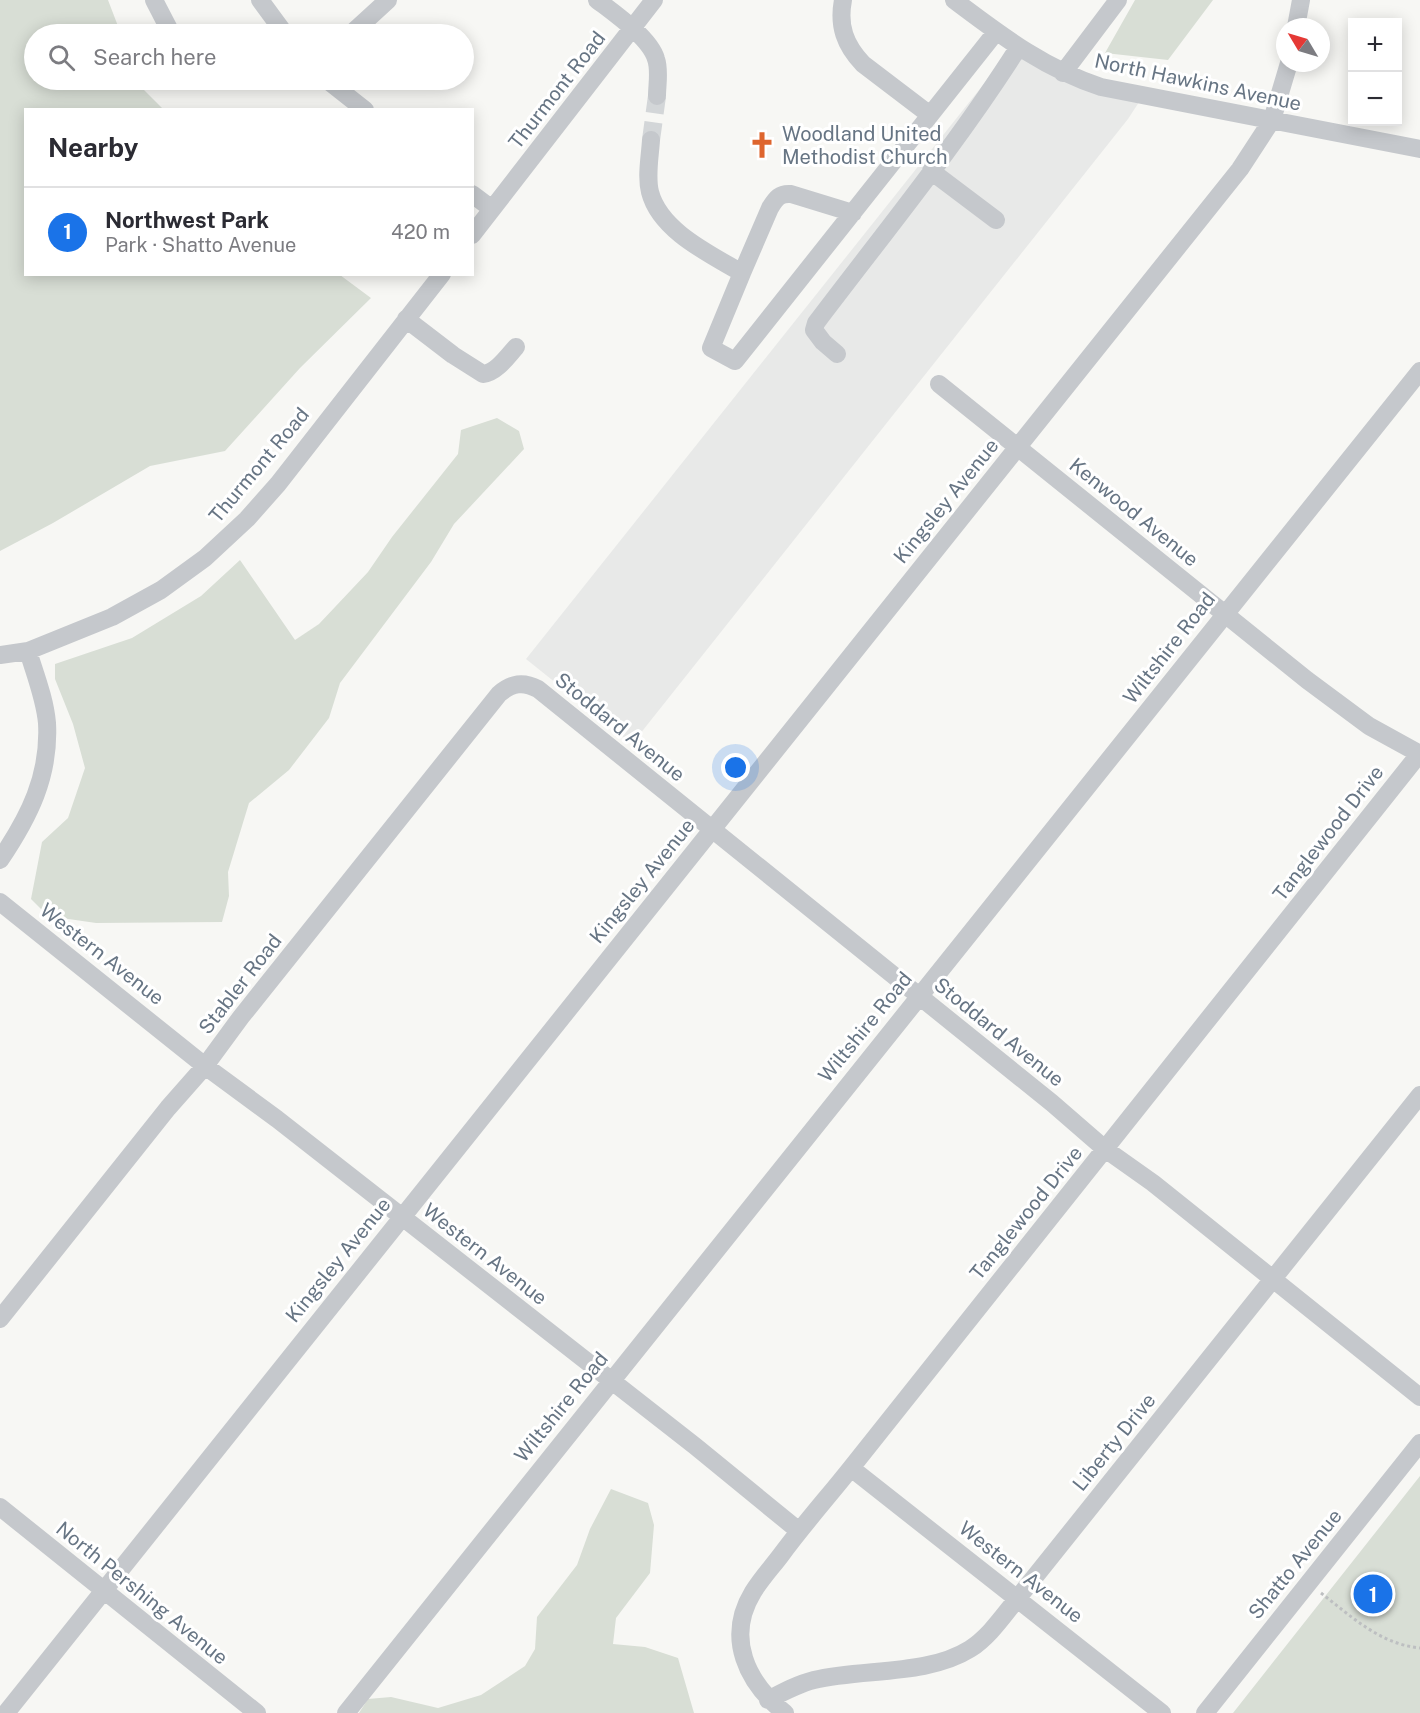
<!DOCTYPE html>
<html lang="en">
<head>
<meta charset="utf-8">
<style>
  body { margin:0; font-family:"Public Sans",sans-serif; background:#f2f2f3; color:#2b2b33 }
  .controls { position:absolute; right:18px; top:18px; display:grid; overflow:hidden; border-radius:0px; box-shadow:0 3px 15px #0003 }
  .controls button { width:54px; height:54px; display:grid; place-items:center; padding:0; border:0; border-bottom:2px solid #e1e1e2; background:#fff; color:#2b2b33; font:30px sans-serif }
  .compass { position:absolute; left:1276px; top:18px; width:54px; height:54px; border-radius:50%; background:#fff; box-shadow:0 3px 15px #0003; rotate:308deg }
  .you { position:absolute; left:736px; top:768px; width:21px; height:21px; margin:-15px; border:4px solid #fff; border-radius:50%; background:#1a73e8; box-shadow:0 0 0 9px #1a73e833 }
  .badge { display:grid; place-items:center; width:39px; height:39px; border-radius:50%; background:#1a73e8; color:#fff; font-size:20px; font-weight:700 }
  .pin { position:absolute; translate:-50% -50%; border:3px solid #fff; box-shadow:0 2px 6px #0006 }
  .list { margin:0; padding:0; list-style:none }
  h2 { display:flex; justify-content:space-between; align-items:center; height:78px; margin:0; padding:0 24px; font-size:26px }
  h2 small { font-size:20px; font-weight:400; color:#7c7c81 }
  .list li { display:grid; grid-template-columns:39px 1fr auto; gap:18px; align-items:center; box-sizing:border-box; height:90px; padding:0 24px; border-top:2px solid #e1e1e2 }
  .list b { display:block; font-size:22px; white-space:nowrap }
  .list p { margin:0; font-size:20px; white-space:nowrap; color:#7c7c81 }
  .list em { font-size:20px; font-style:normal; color:#7c7c81 }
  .icon { flex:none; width:33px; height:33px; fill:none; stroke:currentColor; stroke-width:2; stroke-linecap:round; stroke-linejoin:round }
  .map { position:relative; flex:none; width:1420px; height:1713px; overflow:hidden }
  .search { position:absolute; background:#fff; box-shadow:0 3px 15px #0003; left:24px; top:24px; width:450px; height:66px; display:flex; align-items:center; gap:15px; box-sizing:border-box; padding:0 21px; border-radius:33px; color:#7c7c81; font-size:22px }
  .panel { position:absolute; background:#fff; box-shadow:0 3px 15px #0003; left:24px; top:108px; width:450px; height:168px; border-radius:0px }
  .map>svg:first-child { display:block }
  .built { fill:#e8e9e8 }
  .green { fill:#d8ded5 }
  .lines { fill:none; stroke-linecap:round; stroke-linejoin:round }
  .minor-tunnel { stroke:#d3d6d8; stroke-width:18; stroke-dasharray:18 9; stroke-linecap:butt }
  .path { stroke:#bdbfc1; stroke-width:3; stroke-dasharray:3 3; stroke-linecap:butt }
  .minor { stroke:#c5c8cc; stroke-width:18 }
  .labels { text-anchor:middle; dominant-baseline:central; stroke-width:6; stroke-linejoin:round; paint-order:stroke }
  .street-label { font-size:20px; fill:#677584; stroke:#fff }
  .poi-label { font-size:20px; fill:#677584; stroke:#fff; text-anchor:start }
</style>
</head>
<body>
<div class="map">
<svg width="1420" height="1713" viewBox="0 0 1420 1713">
  <rect width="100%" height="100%" fill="#f7f7f4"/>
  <path class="built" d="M1014,46L1143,96L1128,119L632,744L526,659Z"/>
  <path class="green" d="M0,0H108L121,34H34V80H138L141,87L163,109L26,110V274L340,275L371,298L300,368L225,451L150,466L53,523L0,551Z
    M1135,0H1213L1168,60L1105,53Z
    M497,418L519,431L524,449L454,524L431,562L340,683L329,718L289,770L249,803L228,872L229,896L222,922L96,923L48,916L31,899L42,842L68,818L85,768L73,724L55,679V664L132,638L201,596L240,560L295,640L319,624L368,572L392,537L458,454L461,430Z
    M1420,1476V1713H1233Z
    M611,1489L648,1503L654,1525L650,1573L616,1618L613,1644L645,1647L678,1658L694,1713H359L368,1699L391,1697L438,1708L481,1695L525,1666L535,1649L537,1617L577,1565L590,1529Z"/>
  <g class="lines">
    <path class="minor-tunnel" d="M651,140L657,96"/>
    <path class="path" d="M1321,1593C1352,1617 1380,1644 1420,1648"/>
    <path class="minor" d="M154,0L170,31
      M260,0L285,34
      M597,0C614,13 650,38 656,59C660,70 657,85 657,96
      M843,0C838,26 845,45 863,64L930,115
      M954,0C1002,36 1043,68 1101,87L1420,149
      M1296,27L1301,0
      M351,34L388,0
      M1063,73L1118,0
      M327,80L365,110
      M651,140C650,157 646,176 650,192C660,231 710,254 742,273L711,348L735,361L996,32
      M931,171L996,220
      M472,194L492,209
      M472,235L654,0
      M742,273L770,208C776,198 780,193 791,194L853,213
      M406,319L453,355L483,374C496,373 507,357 516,347
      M837,354L823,342L814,330L816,323C884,233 957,144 1018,48
      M939,384L1307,680L1369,726L1420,754
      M0,655L28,651L112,617L161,590L205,558L247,519L278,484L442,274
      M0,860C29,817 50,776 47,723C45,699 35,674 28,651
      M0,902L205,1066L277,1119L695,1446L799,1531
      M0,1319L168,1108L205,1066L241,1017L499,694C512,683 523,681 538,689L1052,1103L1105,1149L1153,1183L1420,1397
      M851,1468L1162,1713
      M0,1507L257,1713
      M768,1700C783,1692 798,1684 814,1680C863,1668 927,1676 970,1649C989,1637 1003,1616 1017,1599L1420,1095
      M6,1713L1240,169L1272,120L1289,63
      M346,1713L1420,371
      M785,1713C747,1683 725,1638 753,1592C761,1579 772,1567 781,1555C803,1525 828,1497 851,1468L1420,753
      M1205,1713L1420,1443"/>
  </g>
  <defs>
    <symbol id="church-bare" viewBox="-9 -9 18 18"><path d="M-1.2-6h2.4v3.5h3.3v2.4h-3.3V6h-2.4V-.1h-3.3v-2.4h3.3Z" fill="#de652e" stroke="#fff" stroke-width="2.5" paint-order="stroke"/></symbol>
  </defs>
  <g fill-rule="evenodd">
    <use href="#church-bare" x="743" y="126" width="38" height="38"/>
  </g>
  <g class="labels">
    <g class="street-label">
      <text transform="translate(1198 82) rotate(12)">North Hawkins Avenue</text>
      <text transform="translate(557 90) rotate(-52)">Thurmont Road</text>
      <text transform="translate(259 465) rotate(-50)">Thurmont Road</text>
      <text transform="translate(946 501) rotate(-51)">Kingsley Avenue</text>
      <text transform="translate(1134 512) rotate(39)">Kenwood Avenue</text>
      <text transform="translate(1169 648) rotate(-52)">Wiltshire Road</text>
      <text transform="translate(620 727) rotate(39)">Stoddard Avenue</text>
      <text transform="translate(1328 833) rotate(-52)">Tanglewood Drive</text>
      <text transform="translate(642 881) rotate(-51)">Kingsley Avenue</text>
      <text transform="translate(102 954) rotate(38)">Western Avenue</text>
      <text transform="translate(240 984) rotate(-52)">Stabler Road</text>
      <text transform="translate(865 1027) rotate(-51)">Wiltshire Road</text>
      <text transform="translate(999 1032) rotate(39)">Stoddard Avenue</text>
      <text transform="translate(1026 1213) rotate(-51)">Tanglewood Drive</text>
      <text transform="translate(485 1254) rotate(38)">Western Avenue</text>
      <text transform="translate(338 1260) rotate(-51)">Kingsley Avenue</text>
      <text transform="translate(561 1407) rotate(-51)">Wiltshire Road</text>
      <text transform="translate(1114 1442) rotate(-51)">Liberty Drive</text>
      <text transform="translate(1295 1564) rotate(-51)">Shatto Avenue</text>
      <text transform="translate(1021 1572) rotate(38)">Western Avenue</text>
      <text transform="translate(142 1593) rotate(39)">North Pershing Avenue</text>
    </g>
    <g class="poi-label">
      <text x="782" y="134">Woodland United<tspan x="782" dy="23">Methodist Church</tspan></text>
    </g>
  </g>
</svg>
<div class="controls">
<button>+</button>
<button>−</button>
</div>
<svg class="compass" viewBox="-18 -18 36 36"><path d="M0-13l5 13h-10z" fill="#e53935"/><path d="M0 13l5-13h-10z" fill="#7c7c81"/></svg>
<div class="you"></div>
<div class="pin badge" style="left:1373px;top:1594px">1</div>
<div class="search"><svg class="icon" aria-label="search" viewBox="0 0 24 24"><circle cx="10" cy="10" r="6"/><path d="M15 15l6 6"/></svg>Search here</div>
<section class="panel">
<h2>Nearby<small></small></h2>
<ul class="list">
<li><span class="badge">1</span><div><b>Northwest Park</b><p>Park · Shatto Avenue</p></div><em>420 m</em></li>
</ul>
</section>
</div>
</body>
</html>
